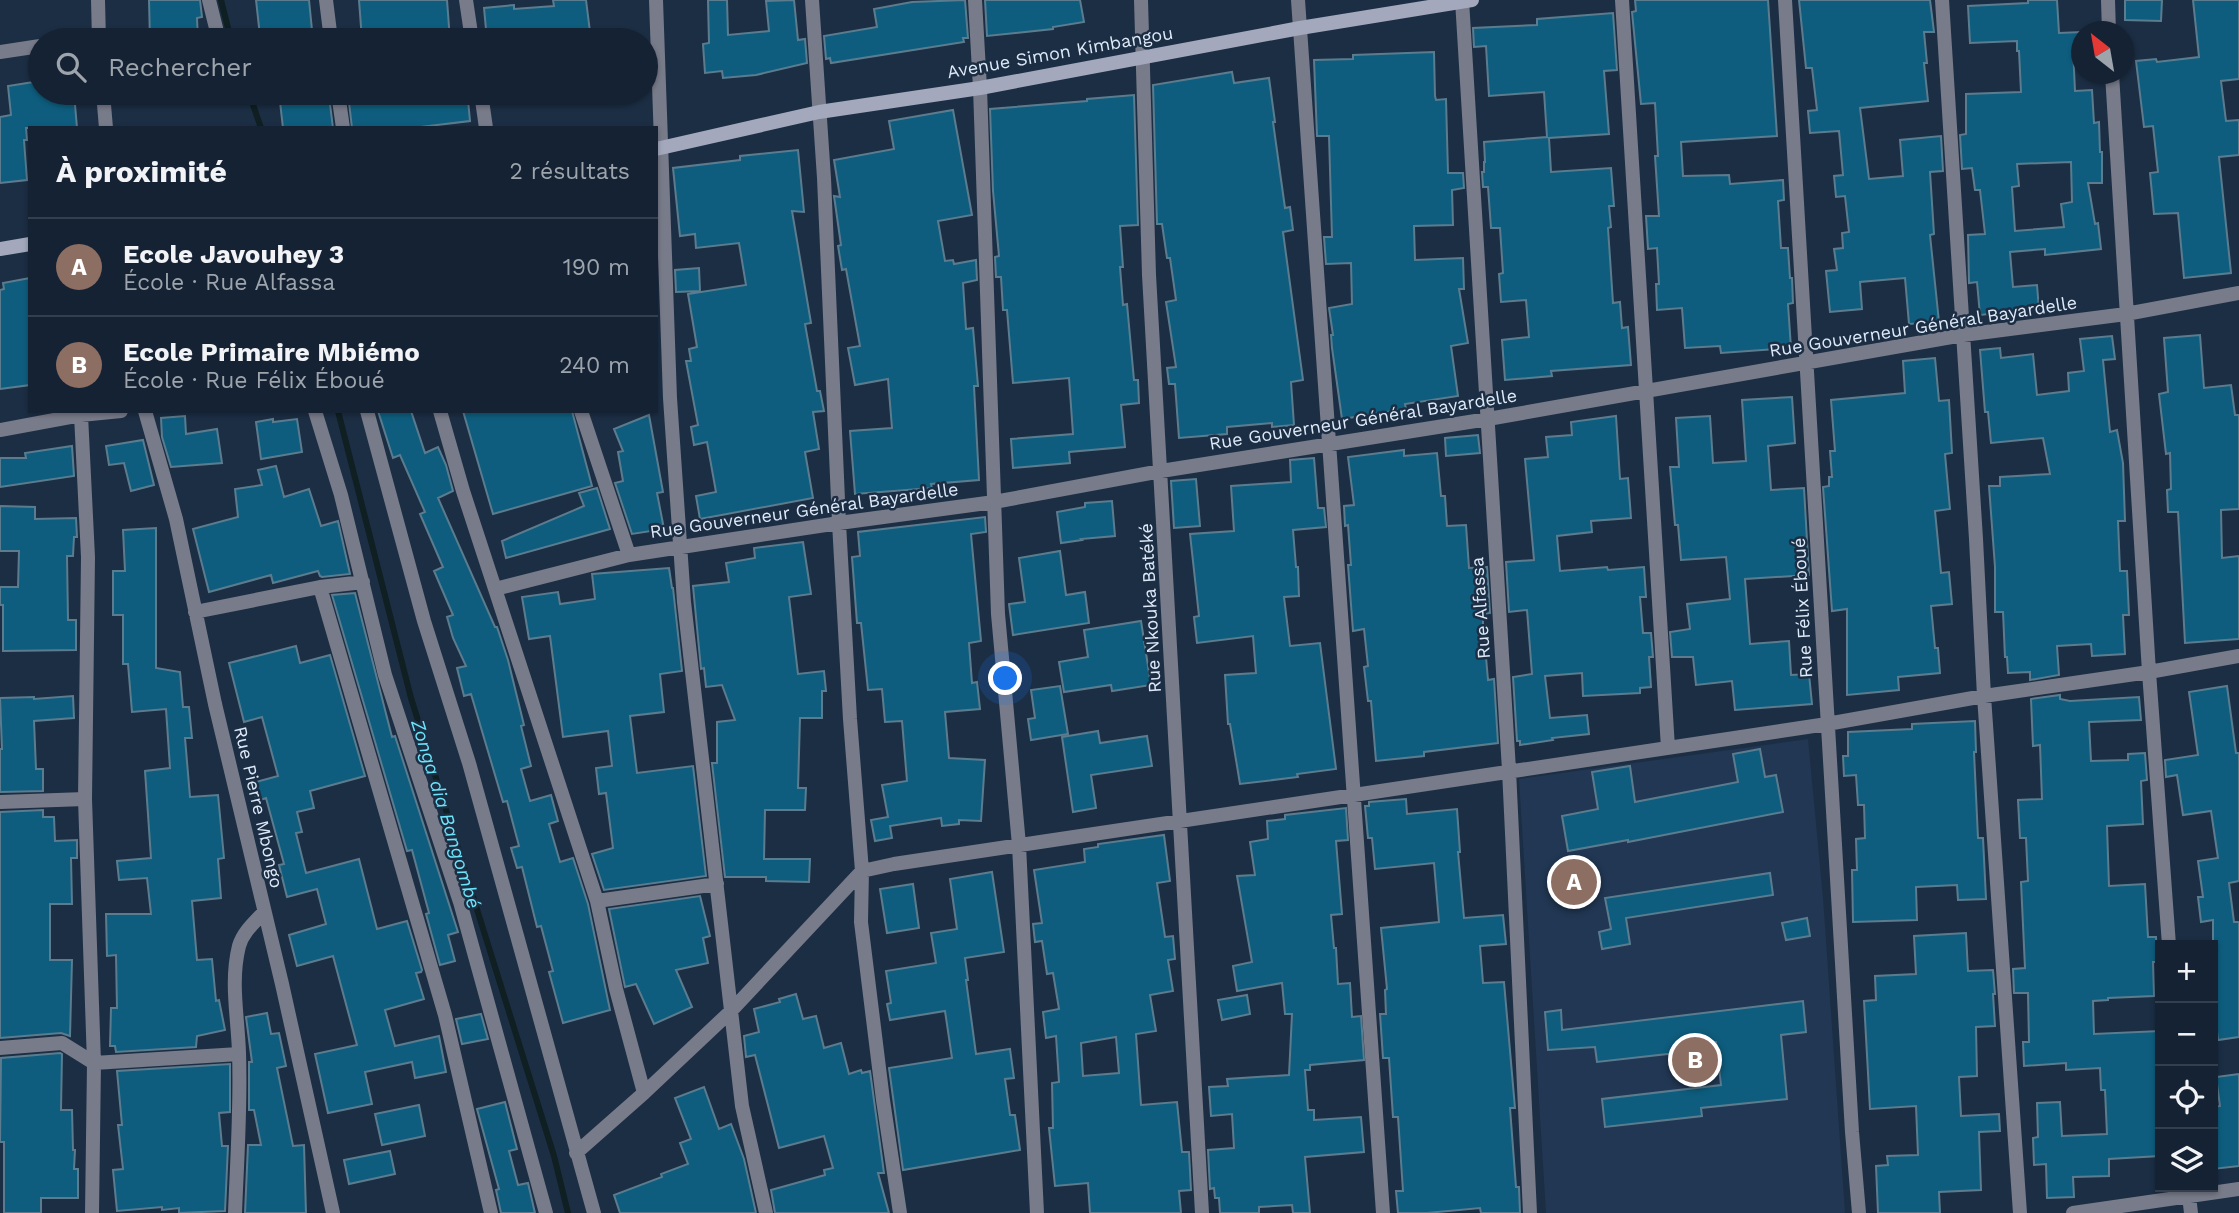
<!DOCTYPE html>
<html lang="fr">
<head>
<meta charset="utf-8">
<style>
  body { margin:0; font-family:"Work Sans",sans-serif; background:#1e2a3b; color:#f1f3f6 }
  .controls { position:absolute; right:21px; bottom:21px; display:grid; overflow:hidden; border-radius:0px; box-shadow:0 2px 5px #0004 }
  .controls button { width:63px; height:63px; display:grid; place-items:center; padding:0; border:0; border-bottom:2px solid #343f4e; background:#152233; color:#f1f3f6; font:35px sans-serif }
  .compass { position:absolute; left:2071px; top:21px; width:63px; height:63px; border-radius:50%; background:#152233; box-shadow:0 2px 5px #0004; rotate:329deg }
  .you { position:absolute; left:1006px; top:679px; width:24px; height:24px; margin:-18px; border:5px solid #fff; border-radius:50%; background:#1a73e8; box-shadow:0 0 0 10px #1a73e833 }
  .badge { display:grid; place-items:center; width:46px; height:46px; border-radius:50%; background:#57d570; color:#fff; font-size:23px; font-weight:700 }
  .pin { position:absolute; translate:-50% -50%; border:4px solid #fff; box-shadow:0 2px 7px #0006 }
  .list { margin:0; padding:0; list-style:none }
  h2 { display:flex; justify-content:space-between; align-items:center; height:91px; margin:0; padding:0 28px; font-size:30px }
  h2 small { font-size:23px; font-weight:400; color:#9da4ac }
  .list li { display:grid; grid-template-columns:46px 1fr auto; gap:21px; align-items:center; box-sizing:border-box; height:98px; padding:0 28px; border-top:2px solid #343f4e }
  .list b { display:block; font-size:26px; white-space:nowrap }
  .list p { margin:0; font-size:23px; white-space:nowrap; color:#9da4ac }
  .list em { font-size:23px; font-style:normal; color:#9da4ac }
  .icon { flex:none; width:38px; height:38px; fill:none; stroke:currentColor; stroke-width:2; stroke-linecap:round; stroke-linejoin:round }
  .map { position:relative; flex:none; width:2239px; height:1213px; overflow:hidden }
  .search { position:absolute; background:#152233; box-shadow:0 2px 5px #0004; left:28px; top:28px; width:630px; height:77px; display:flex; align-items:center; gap:18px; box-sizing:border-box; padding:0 24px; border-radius:38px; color:#9da4ac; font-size:26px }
  .panel { position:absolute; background:#152233; box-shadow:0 2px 5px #0004; left:28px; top:126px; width:630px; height:287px; border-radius:0px }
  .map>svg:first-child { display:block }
  .built { fill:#213753 }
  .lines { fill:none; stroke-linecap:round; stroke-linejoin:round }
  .stream { stroke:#0f1f22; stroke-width:6 }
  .building { fill:#0e5d7e; stroke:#5b7c8e; stroke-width:2; fill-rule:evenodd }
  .street { stroke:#787b89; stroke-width:14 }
  .secondary { stroke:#a3a8bd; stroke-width:14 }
  .labels { text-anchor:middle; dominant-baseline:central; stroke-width:5; stroke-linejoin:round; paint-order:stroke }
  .street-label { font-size:18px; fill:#dee9f8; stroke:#1c2e44 }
  .water-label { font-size:19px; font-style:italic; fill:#6be4fa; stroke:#1c2e44 }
</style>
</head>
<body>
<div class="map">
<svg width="2239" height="1213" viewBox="0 0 2239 1213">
  <rect width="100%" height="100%" fill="#1c2e44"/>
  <path class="built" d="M1808,739L1823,898L1845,1213H1546L1519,779Z"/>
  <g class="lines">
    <path class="stream" d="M221,0L231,40
      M249,93L261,128
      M338,411L411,698L554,1156L568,1213"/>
  </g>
  <path class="building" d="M149,0H200L202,17L197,18L198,40H150Z
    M256,0H309L312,30L260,36Z
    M359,0H447L450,40H362Z
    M553,0H586L591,40H518V38L487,40L484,8L514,5V9L554,6Z
    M708,0H727L728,35L769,31L766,1L794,0L798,40L805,39L807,63L756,75L723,78L722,71L705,73L703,44L709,43Z
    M965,0L968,38H963L964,42L831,63L830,58L826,59L824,36L877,27L874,9L912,2Z
    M985,0H1080L1084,22L1053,27V29L987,36Z
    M1635,0H1768L1777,136L1681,142L1683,176L1729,175L1730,184L1783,180L1784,200L1778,201L1781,248H1788L1790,278H1792L1793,303L1788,304L1791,348L1721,353L1720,346L1685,348L1682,308L1657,310L1656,284H1659L1657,248L1648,249L1646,216H1659L1655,156H1658L1655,103L1641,104L1632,12L1636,11Z
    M1799,0H1930L1934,32H1924L1927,63H1924L1928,101L1860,108L1869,179L1903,176L1900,140L1941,136L1943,171L1930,172L1934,234L1930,235L1939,322L1909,324L1905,278L1860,282L1862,309L1830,312L1826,271L1837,270L1834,249L1843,248L1842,233L1849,232L1845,196L1836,197L1834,176L1843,175L1839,131L1810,133L1808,111L1817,110L1812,68H1806Z
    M2028,0H2057L2059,33L2082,32V48L2073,49L2075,91L2092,90L2094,123L2099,122L2100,152H2102V183H2088L2095,224L2098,223L2101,249L2045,255V249L2010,252L2013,287L2037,285L2039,309L1980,315L1977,282L1969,283L1968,235L1985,234L1980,190H1975L1972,168L1962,169L1960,135L1966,134V94L2021,92L2019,51H2017V41L1970,43L1968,6L2028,3ZM2071,162L2072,202L2061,204L2064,227L2015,231L2012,187L2019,186L2017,164Z
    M2125,0H2162L2161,21L2125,20Z
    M2193,0H2239V79L2221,81L2226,121L2239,120V155L2219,157L2231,273L2184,278L2178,213L2154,214L2150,173L2158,172L2153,126L2144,127L2136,61L2156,59L2157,62L2199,57Z
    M1613,13L1617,70L1604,71L1609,134L1549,138L1551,172L1611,168L1614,206H1609L1611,227L1608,228L1613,303L1620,302L1622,328L1628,327L1631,365L1551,371L1552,376L1505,380L1502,340L1529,337L1526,300L1501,302L1499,274L1503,273L1500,228H1491L1488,187H1483L1482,172H1484V162H1485L1484,142L1547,137L1544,92L1489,96L1486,46L1474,47L1473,28L1537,25V19Z
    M1434,52L1435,96L1436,100L1446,99L1448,173H1463L1464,188L1452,190L1453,225L1414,226L1415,260L1463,258L1464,289H1459L1468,343L1451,346L1458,396L1405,404L1406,409L1342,419L1332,348L1331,335H1333L1329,308L1352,304L1351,263L1326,264L1324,237H1332L1329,136H1317L1314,60L1353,59V55Z
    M1232,72L1234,83L1269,78L1275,122H1273L1285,208L1290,207L1293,230L1283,232L1303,380L1291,382L1294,425L1272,427V423L1227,427V434L1179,438L1175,384H1169L1167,368L1176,367L1166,302L1176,300L1170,258H1167L1162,224H1157L1153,85Z
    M40,81V93H74L77,128H26L27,140H24L27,180L0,183V117L11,115L8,86Z
    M279,93H320L321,97L329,96L333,128H283Z
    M357,93H433V104L468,100L470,121L412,128H352L348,94Z
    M1134,95L1138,225L1120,226L1123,267H1120L1123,305L1127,304L1134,380H1138L1139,403L1121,405L1125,447L1069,452L1070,463L1013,468L1011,439L1073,434L1069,378L1013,383L1007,310H1003L1001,277H996L995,257L999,256L993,191L990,109L1087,101V99Z
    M953,110L972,215L938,221L945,261L953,260L954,264L976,260L977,280L963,283L966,329L973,328L978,386H974L979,480L931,484L932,488L855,494L850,431L892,428L888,379L855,385L848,348L860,346L846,269L842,270L838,246L841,245L834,196L840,197L834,160L894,149L889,121Z
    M798,150L804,212L792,211L811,323L805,324L817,391H820L824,411L813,412L819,449L805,452L813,498L700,519L696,496L716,492L707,442L694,445L691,427L698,425L686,361H691L689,349L697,347L688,294L746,285L739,243L696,248L695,234L680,236L673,168L740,160V156Z
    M699,268L700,291L676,292L675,270Z
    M30,278V385L0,389V290L4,289L3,283Z
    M2200,335L2204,388L2231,385L2235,415H2239V509L2221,510L2222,558L2239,556V639L2185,643L2178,512H2168L2167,490L2171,489L2170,453L2166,454L2159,394L2168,392L2164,338Z
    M2112,336L2115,359L2103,360L2110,432L2117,430L2123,463L2125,521H2118L2120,571H2127L2129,615H2123L2125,654L2092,656L2091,644L2057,646L2059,675L2030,680V672L2008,673L2007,657H2005L2003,612H1995V567L1989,486H2000V477L2050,474L2043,438L1991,443L1988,412H1985L1980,350L2000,348L2001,358L2033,354L2037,395L2069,391L2068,373L2084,371L2080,339Z
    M1935,358L1939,401L1949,400L1952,453L1945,454L1950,509L1935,511L1941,573L1949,572L1952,604L1931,606L1935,648H1938L1940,673L1898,677L1899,690L1847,695V609L1832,611L1823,487L1829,486V477H1832L1830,451H1835L1831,400L1905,393L1903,361Z
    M1792,397L1795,443L1768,446L1771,490L1804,488L1809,575L1745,579L1750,644L1789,641L1791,675L1809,674L1812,704L1735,710L1732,681L1696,685L1693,657H1672L1670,632L1690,629L1687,604L1730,599L1726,557L1681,560L1678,525H1675L1670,467H1679L1676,418L1710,416L1713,463L1746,461L1742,400Z
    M378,411H411L425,453L438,447L446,465L453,491L438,498L495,627H497L508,660L524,725L521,726L531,766L521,769L530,801L551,795L558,821L549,824L560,862L573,858L588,904L610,1010L563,1023L549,972L553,971L541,926L537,927L522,867L517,868L511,848L519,846L507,801L503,802L471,694L464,696L457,668L466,666L453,638L447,617L453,615L434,571L443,567L420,514L425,512L400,455L393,458Z
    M463,411H572L592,486L493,514Z
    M649,415L663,492L657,493L664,529L632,534L615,483L623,481L618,452L623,451L614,429Z
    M185,416L186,434L217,429L222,463L171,467L162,437L161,418Z
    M1616,416L1620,479L1628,478L1631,518L1591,521L1592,532L1557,536L1560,571L1607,567L1608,570L1644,567L1646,597H1640L1643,633H1651L1653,657H1649L1651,687L1640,688V693L1583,696L1582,673L1545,676L1550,718L1587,715L1589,734L1552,738L1553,740L1520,745V741H1517L1513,677L1532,674L1527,610L1509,612L1506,562L1534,560L1525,459L1548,457L1546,437L1572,435L1571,422Z
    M273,419V422L297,419L302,452L261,459L256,422Z
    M1478,435L1480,453L1446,456L1445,438Z
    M143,440L154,485L131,491L124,463L109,465L106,446Z
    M72,446L74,476L0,487V458H26L25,453Z
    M1404,450V456L1437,453L1441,496H1445L1447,526L1466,525L1469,568L1487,567L1490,613L1483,614V623L1488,680L1494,679L1498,743L1424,752V756L1376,761L1371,701H1368L1364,667L1368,666L1364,629L1353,631L1348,565H1351L1348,525L1345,526L1344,506L1354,505L1348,457Z
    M1314,458L1318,508H1324L1326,527L1293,530L1296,567H1298L1299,596L1284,597L1290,646L1320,643L1336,769L1297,774L1298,777L1240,784L1230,724H1228L1225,675L1256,673L1253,636L1197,643L1194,617L1199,616L1190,534L1234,531L1231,486L1291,482L1290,460Z
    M276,466L284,497L309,489L321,526L338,521L350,574L322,577L320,576L318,571L273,583L271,575L209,592L193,529L238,517L235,489L262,485L258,470Z
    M1196,479L1200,526L1174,528L1171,481Z
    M597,488L610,529L506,558L502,541L584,506L579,493Z
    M1112,501L1115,536L1081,539L1082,540L1061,543L1057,512L1085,507V503Z
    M0,506L35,507V519L76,518L77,537H74L73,556H67L68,620H76V650L3,651V605H0V587H18L19,551H0Z
    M985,517L986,532L971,534L981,641L969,643L972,683L977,682L980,709L945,712L949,758L985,760L981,821L959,820V824L942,826L941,818L890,826L892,838L875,841L871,820L888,817L882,785L907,781L902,721L885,722L882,689L868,690L861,623H857L852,557L860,556L858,532Z
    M156,528V668L180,672L183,707H189L192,738H185L190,797L218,795L224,858L218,859L221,898L192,901L197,960L212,959L216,1001L219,1000L225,1030L197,1036L196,1047L116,1052L115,1046H110L111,1008H117L116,955L107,956L106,914H151L147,878L119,880L117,861L151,858L145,771L170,768L166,709L132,712L128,664H123V615H113V571H125L123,530Z
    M803,542L811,594L789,597L798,674L824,671L826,691H822V718H800L798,788H806L805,810H765L764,859H810L809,882L766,881V877H725L712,763H717V722L735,720L722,685L706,687L704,668L701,669L693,586L729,582L726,563L755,558L754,548Z
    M1060,551L1066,595L1085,592L1089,623L1013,635L1009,604L1025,602L1019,558Z
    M669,568L672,588H673L682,671L660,674L664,712L630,716L637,773L693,766L706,876L604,890L592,854L613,848L606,793L599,794L596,768L612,766L608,731L563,737L550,636L529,639L522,597L558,592L560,604L595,599L592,574Z
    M355,593L392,737L395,736L458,932L448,935L455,961L440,965L426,914L429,913L412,850L407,851L332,595Z
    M1141,621L1151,685L1112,691L1111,685L1064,692L1059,662L1088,657L1084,630Z
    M296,646L300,663L330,655L365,776L310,791L314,808L297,812L302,832L296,833L306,873L359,859L377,929L407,921L422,970L421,972L416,973L424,999L385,1010L395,1046L439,1036L446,1072L415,1078L412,1062L365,1072L372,1104L328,1113L315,1054L357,1045L333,956L297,966L289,935L326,924L317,889L287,897L279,865L284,864L266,798L257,801L252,783L278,776L262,717L244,722L229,663Z
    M1060,686L1068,734L1031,740L1028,719L1035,718L1031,690Z
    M2227,686L2236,753H2239V881L2229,883L2234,922H2239V1037L2218,1040L2213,998V920L2201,922L2198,897H2203L2198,861L2218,858L2211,811L2183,815L2177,775L2166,777L2165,760L2198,755L2189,692Z
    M2060,695V699L2070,701L2139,697L2141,720L2089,722L2091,761L2128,760V754L2145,753L2147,780L2141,781L2143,824L2107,826L2109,886L2145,884L2148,937H2156L2157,962H2153L2154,996L2108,998V1000L2093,1001L2094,1034L2160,1031V1156L2109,1159V1176L2073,1177L2074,1197L2047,1198L2046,1164L2034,1165L2033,1138L2038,1137L2037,1103L2060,1102L2062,1136L2107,1134L2105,1090H2101L2100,1068L2066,1070V1063L2024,1066L2023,1042H2029L2028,993H2014L2013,969L2025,968L2021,882L2028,881L2026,838H2020L2018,800L2042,799L2040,745L2033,746L2031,699Z
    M73,696L74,718L34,721L36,769H43V791L0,792V749H2L0,698L34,697V699Z
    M1975,721L1976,752H1974L1978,838H1983L1986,899L1958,900L1957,885L1916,887L1917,920L1853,922L1852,870H1857L1856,839L1865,838L1864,805H1858L1856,775L1844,776L1843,756H1848V732L1912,729V724Z
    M1098,731L1100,743L1147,736L1152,766L1091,775L1096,808L1073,812L1062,737Z
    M1760,749L1765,777L1776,775L1783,812L1628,842V840L1568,851L1562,816L1598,809L1592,772L1630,766L1635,802L1738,782L1733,754Z
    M1406,799L1407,814L1457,809L1460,852H1458L1464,918L1503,915L1506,944L1480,946L1483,983L1504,982L1515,1108H1510L1516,1187H1519L1520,1213H1481L1480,1208L1427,1213H1398L1396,1191H1403L1398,1117H1393L1389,1058H1383L1380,1014H1386L1385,990L1387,989L1381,928L1439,922L1434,863L1375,869L1372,838H1368L1365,806H1369V802Z
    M1346,808L1348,840L1336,841L1342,914L1331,915L1334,948H1336L1338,984L1350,983L1352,1017L1361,1016L1364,1060L1310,1065V1070H1305L1308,1110H1314V1120L1361,1117L1364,1152L1305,1157L1310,1213H1293L1292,1205L1259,1207V1213H1220L1219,1198H1215L1214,1188L1210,1189L1208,1150L1234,1148L1232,1114L1211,1116L1209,1087L1228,1086L1227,1079L1289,1075L1292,1014H1285L1282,983L1237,991L1233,966L1252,962L1237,876L1255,875L1250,842L1268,839L1267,821L1285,819V815Z
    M43,810V817H54L55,841L77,840V858H71L72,904H50V960H72L70,1036L61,1033L0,1038V812Z
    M1164,835L1170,881L1157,883L1165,937L1173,936L1175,959L1168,960L1173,991L1150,995L1156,1031L1136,1034L1141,1105L1177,1102L1182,1152H1189L1191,1190L1179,1191L1181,1213H1090L1088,1183L1055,1186L1049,1128H1053L1052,1083L1059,1082L1056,1036L1046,1038L1043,1012L1059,1009L1053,973L1047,974L1042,941L1035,942L1033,924L1042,923L1034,870L1085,862L1084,849L1098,847V844ZM1116,1037L1119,1073L1083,1076L1081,1043Z
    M992,872L1004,952L965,958L968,980H966L976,1054L1010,1049L1014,1078L1005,1079L1010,1115H1015L1020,1150L903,1170L889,1068L952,1058L945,1011L890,1020L887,1004L891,1003L886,971L936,963L931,933L957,929L950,879Z
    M1770,873L1773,895L1626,918L1630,944L1602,949L1599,932L1611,929L1605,898Z
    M913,884L919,928L887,933L880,889Z
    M700,896L710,936L703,938L708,963L676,970L692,1007L654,1024L636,984L625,987L609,909Z
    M1807,918L1810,936L1786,940L1782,923Z
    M1966,933L1968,971L1993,970L1995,994H1993L1995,1026L1976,1027L1977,1076L1959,1077L1961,1116L1999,1114L2000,1131L1979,1132L1981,1190L1939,1192L1940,1213H1878L1876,1166L1888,1165L1887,1156L1918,1155L1916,1106L1870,1109L1864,1001L1876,1000L1875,976L1916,974L1914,936Z
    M796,994L803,1019L816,1016L824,1048L841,1043L849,1074L861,1070L862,1073L870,1071L884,1173H878L889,1213H775L771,1190L825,1175L824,1170L833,1168L824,1136L779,1148L755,1055L746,1057L744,1036L759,1032L754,1009L780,1002L779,999Z
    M1247,995L1250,1014L1222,1020L1218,1000Z
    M1803,1001L1806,1032L1781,1035L1787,1099L1701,1108L1702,1116L1605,1127L1602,1099L1721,1085L1716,1042L1684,1045L1685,1052L1597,1062L1595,1047L1548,1050L1545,1012L1561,1010L1562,1030Z
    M267,1013L271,1034L279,1033L286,1066L277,1068L293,1146L304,1145L306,1213H245L248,1145H261L254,1110H249V1062H252L246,1017Z
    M481,1014L488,1039L462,1044L456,1019Z
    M60,1053L62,1054L61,1110H72L73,1150H75L74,1169H78V1198H41V1213H4V1142H0L1,1058Z
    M230,1064V1112L219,1113L222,1146H228L225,1211L179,1213V1208L162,1210V1207L117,1211L113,1170L123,1169L118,1125H122L117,1071Z
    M2239,1074V1166L2213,1169V1107L2220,1106L2216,1077Z
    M704,1087L719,1129L731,1124L744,1159L756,1213H620L614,1195L662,1177L661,1174L688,1164L680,1143L691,1139L675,1098Z
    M505,1102L517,1149L509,1151L518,1185L528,1183L535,1213H501L496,1190L499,1189L477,1109Z
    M419,1105L425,1136L382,1145L375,1114Z
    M390,1151L395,1174L349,1184L344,1160Z"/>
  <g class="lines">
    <path class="street" d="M98,0L99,40
      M209,0L219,40
      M326,0L331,40
      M466,0L472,40
      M656,0L670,398L684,602L742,1106L766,1213
      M812,0L824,178L839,523L850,719L862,871L861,922L883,1100L900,1213
      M975,0L980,88L998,614L1019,845L1037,1213
      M1141,0L1149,275L1202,1213
      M1298,0C1325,404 1358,808 1383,1213
      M1462,0L1509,770L1530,1213
      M1622,0L1668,748
      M1785,0L1852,1132L1859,1213
      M1942,0L1976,539L1984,696L2020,1213
      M2108,0L2109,32
      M71,40L98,36
      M0,52L40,46
      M2112,74L2149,672L2169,945
      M103,93L106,128
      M231,93V96
      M338,93L343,128
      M481,93L486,128
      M145,411L176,519L215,704L282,984L333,1213
      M315,411L341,495L385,675L460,902L546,1213
      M367,411L424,621L469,763L594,1213
      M440,411L463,491L597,901L616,989L644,1093
      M581,411L629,555
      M81,415L88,557L85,799L94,1063L92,1213
      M0,430L81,415L121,411
      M320,587L445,1015L491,1213
      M495,589L629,555L839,523L994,502L1161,471L1488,419L1963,335L2126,314L2239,293
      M195,612L320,587L363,582
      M0,802L85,799
      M597,901L717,884
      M0,1048L62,1043L94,1063L239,1054
      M576,1153L644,1093L730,1012L862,871L894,864L1827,724L1984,696L2149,672L2239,656
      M2188,1187L2191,1213
      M235,1213C237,1160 241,1106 239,1053C238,1017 230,982 239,946C243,932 254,923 264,912
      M2073,1213L2239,1189"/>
    <path class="secondary" d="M656,149L819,112L980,88L1300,28L1472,0
      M0,249L30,244"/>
  </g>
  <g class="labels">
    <g class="street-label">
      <text transform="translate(1060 52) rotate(-10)">Avenue Simon Kimbangou</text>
      <text transform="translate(1923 326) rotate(-9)">Rue Gouverneur Général Bayardelle</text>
      <text transform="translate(1363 419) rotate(-9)">Rue Gouverneur Général Bayardelle</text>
      <text transform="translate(804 510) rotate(-8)">Rue Gouverneur Général Bayardelle</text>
      <text transform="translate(1150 608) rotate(-93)">Rue Nkouka Batéké</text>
      <text transform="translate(1480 608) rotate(-94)">Rue Alfassa</text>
      <text transform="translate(1802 608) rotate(-93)">Rue Félix Éboué</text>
      <text transform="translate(259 807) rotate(77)">Rue Pierre Mbongo</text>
    </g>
    <g class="water-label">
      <text transform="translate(446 814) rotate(73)">Zonga dia Bangombé</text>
    </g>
  </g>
</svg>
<div class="controls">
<button>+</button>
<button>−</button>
<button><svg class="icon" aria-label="locate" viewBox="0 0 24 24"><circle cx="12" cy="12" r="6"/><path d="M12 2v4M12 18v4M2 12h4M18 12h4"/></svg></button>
<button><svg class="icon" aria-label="layers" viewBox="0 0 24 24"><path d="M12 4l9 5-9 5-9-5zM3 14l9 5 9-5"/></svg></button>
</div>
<svg class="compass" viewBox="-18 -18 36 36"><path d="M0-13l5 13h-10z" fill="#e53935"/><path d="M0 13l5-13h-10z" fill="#9da4ac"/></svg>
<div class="you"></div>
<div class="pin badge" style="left:1574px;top:882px;background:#8d6e63">A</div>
<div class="pin badge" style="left:1695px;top:1060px;background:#8d6e63">B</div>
<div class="search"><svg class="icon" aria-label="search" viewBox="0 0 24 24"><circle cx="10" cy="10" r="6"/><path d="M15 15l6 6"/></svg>Rechercher</div>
<section class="panel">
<h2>À proximité<small>2 résultats</small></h2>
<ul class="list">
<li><span class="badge" style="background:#8d6e63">A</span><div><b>Ecole Javouhey 3</b><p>École · Rue Alfassa</p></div><em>190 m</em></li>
<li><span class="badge" style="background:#8d6e63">B</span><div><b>Ecole Primaire Mbiémo</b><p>École · Rue Félix Éboué</p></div><em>240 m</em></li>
</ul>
</section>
</div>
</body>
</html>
